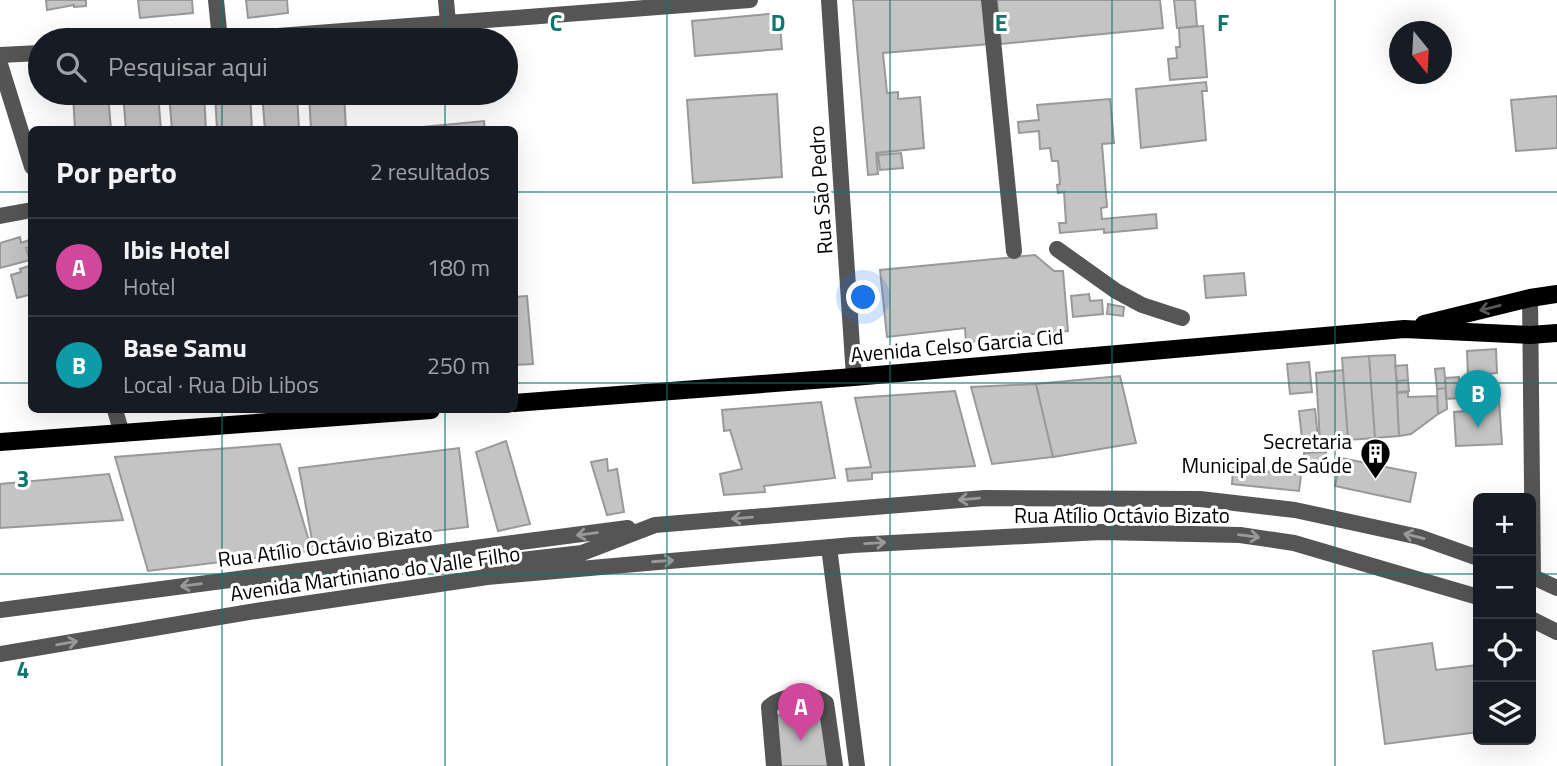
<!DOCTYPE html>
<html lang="pt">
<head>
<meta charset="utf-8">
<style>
  body { margin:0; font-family:"Titillium Web",sans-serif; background:#242831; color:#f1f3f6 }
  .controls { position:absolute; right:21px; bottom:21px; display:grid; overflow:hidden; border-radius:10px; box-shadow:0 7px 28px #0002 }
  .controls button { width:63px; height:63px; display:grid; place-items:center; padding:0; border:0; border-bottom:2px solid #363941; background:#171b24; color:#f1f3f6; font:35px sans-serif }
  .compass { position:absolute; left:1389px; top:21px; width:63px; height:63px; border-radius:50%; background:#171b24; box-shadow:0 7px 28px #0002; rotate:162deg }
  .you { position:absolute; left:864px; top:298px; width:24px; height:24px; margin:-18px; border:5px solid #fff; border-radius:50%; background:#1a73e8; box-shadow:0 0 0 10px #1a73e833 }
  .badge { display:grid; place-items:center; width:46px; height:46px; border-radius:50%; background:#1a73e8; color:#fff; font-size:23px; font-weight:700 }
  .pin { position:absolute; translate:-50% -58px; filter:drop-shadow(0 2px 4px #0008) }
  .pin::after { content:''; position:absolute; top:37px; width:24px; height:21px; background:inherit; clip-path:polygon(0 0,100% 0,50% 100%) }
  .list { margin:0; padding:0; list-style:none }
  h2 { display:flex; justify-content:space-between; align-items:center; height:91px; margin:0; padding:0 28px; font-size:30px }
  h2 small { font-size:23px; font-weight:400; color:#9ea1a6 }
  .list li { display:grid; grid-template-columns:46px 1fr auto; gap:21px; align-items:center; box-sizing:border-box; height:98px; padding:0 28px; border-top:2px solid #363941 }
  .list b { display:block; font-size:26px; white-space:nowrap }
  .list p { margin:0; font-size:23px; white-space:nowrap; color:#9ea1a6 }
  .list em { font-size:23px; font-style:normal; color:#9ea1a6 }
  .icon { flex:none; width:38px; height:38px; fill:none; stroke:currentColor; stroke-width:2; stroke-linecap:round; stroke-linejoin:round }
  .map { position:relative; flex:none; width:1557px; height:766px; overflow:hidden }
  .search { position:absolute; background:#171b24; box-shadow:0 7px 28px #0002; left:28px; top:28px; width:490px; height:77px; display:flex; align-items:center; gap:18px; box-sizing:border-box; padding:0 24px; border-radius:38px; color:#9ea1a6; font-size:26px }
  .panel { position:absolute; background:#171b24; box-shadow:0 7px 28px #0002; left:28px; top:126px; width:490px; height:287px; border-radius:10px }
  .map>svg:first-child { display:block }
  .building { fill:#c4c4c4; stroke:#999; stroke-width:2 }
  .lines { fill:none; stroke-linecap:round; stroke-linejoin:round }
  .minor { stroke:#555; stroke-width:16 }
  .major { stroke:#000; stroke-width:18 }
  .oneway { stroke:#595959 }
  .oneway2 { stroke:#999 }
  .grid { fill:none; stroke:#0f766e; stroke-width:2; stroke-opacity:0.55 }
  .labels { text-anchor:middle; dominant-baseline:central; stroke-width:6; stroke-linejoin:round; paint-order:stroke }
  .street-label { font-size:21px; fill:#000; stroke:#fff }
  .poi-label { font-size:21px; fill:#000; stroke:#fff; text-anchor:end }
  .grid-label { font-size:23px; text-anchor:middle; font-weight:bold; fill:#0f766e; stroke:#fff; stroke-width:6; stroke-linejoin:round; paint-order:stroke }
</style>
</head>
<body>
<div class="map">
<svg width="1557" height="766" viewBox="0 0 1557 766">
  <rect width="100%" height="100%" fill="#fff"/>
  <path class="building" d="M46,0H86V6L74,7V5L47,10Z
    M138,0H192L193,13L140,18Z
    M246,0H287L288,13L248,18Z
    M853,0H986L990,44L883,53L887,93L898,92V99L920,97L924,148L876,153L878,174L868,175Z
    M997,0H1160L1163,28L1001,44Z
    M1174,0H1195L1197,26L1177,28Z
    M779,13L782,49L695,56L692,21Z
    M1203,26L1207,77L1170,80L1168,59L1177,58L1176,47H1180L1179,28Z
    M1206,82L1207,91H1202L1206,140L1141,148L1136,89Z
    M73,93H108L111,130H75Z
    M123,93H158L161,130H126Z
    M169,93H204L206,130H172Z
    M215,93H250L252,130H217Z
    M262,93H297L299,130H265Z
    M309,93H344L346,130H311Z
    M777,94L782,177L693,183L687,100Z
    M1557,96V148L1516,151L1511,100Z
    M1110,99L1114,143L1102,144L1107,207L1101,208L1102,219L1156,214L1157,228L1104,233V229L1060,233L1059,223H1066L1064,192L1058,193L1057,185L1060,184L1058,161H1052L1050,148L1040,149L1039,131L1019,133L1018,122L1039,120L1037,105Z
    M484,121L485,130H423V127Z
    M901,153L903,168L880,170L878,155Z
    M20,237L21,243L29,240L31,247L26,248L30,260L0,268V243Z
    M1035,255L1054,271H1063L1068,331L1010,336V340L966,342L965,328L887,337L880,270Z
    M32,265V294L17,298L11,275L21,272L20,269Z
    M1244,273L1246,295L1206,298L1204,276Z
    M1089,294L1090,301L1102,300L1103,314L1073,317L1071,296Z
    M527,296L533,364L514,365V297Z
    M1108,304L1124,307L1123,316L1107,314Z
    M1496,349L1497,373L1468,375L1467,351Z
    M1395,355L1399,436L1375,438L1369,356Z
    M1369,356L1375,438L1348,440L1342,358Z
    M1309,362L1312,392L1290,394L1287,364Z
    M1407,365L1408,380L1397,381L1395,366Z
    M1444,368L1446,388L1437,389L1435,369Z
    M1343,370L1348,440L1320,442L1316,373Z
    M1120,376L1136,443L1053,457L1036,384Z
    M1459,377L1461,398L1446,399L1445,378Z
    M1408,380L1409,391L1397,392V381Z
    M1036,384L1053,457L992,464L971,387Z
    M1446,388L1447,409L1438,414L1437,389Z
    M955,391L975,466L872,473V479L848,481L846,469L871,467L855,398Z
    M1408,392V397L1437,396L1438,414L1411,434L1399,436L1397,393Z
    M1499,399L1502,444L1456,446L1454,412L1466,411V402Z
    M821,402L835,478L764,486L765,492L724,495L720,474L742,469L730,430L724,431L722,410Z
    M1315,409L1318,438L1302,439L1299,411Z
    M506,441L530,524L498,531L476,452Z
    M280,444L312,551L148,571L115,457Z
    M459,448L468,527L313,546L299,468Z
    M1326,452V463L1304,464V453Z
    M1341,458L1416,473L1410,502L1335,486Z
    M607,459L608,471L617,469L624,512L607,515L591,462Z
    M1233,468L1301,475L1299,491L1232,484Z
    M109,474L123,520L0,528V484Z
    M1432,643L1436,670L1478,665V732L1385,744L1373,651Z
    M821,710L829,766H780L773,716Z"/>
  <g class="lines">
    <path class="minor" d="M216,0L220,40
      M446,0L448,23
      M829,0L854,377
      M989,0L1014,251
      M224,40L750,0
      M0,55L40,53
      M0,64L32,167
      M0,216L32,210
      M1057,249L1116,291L1142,305L1182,318
      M1530,298L1533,577
      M115,410L122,434
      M829,547L857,766
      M1531,576L1557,588
      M487,577L489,569L496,563L582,553L655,525L985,498L1200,499L1295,510L1419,537L1478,558
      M0,610L628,528
      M1531,619L1557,632
      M0,654L256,611L487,577L853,545L1101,532L1240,535L1294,543L1478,597
      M774,766L769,707C782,695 812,691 826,703L835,766"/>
    <path class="major" d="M1424,324L1530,298L1557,294
      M514,403L854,377L1404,329L1530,335L1557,333
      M0,442L431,410"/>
  </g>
  <defs><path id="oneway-shaft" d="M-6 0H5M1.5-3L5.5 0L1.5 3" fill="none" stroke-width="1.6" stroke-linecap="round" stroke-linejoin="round" transform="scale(1.75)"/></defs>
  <use class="oneway" href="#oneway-shaft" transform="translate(1490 308) rotate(166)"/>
  <g class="oneway2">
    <use href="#oneway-shaft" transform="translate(969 499) rotate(175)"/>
    <use href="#oneway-shaft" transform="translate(742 518) rotate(175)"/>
    <use href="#oneway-shaft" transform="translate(587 534) rotate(173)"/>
    <use href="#oneway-shaft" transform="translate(1249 536) rotate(7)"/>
    <use href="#oneway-shaft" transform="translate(1414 536) rotate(-166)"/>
    <use href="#oneway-shaft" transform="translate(875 543) rotate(-3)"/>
    <use href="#oneway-shaft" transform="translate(663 561) rotate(-4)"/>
    <use href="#oneway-shaft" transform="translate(191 585) rotate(173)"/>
    <use href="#oneway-shaft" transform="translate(67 643) rotate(-10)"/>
  </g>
  <path class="grid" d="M222,0V40M445,0V40M667,0V766M890,0V766M1112,0V766M1335,0V766M222,93V130M445,93V130M0,192H32M514,192H1557M0,383H32M514,383H1557M222,410V766M445,410V766M0,574H1478M1531,574H1557"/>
  <defs>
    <symbol id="building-pin" viewBox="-11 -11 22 30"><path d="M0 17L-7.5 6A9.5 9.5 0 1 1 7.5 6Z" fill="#000" stroke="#fff"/><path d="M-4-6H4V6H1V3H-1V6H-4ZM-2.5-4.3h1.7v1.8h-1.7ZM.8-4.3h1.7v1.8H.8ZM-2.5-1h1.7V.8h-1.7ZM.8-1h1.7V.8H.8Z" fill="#fff"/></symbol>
  </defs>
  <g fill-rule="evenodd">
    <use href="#building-pin" x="1358" y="436" width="35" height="47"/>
  </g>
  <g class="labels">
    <g class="street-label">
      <text transform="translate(820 190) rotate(-94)">Rua São Pedro</text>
      <text transform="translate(957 345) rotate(-5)">Avenida Celso Garcia Cid</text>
      <text x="1122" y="515">Rua Atílio Octávio Bizato</text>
      <text transform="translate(325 546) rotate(-7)">Rua Atílio Octávio Bizato</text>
      <text transform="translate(375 573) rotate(-8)">Avenida Martiniano do Valle Filho</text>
    </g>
    <g class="poi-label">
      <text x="1352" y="441">Secretaria<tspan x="1352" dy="24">Municipal de Saúde</tspan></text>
    </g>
  </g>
  <g class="grid-label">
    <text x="556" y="31">C</text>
    <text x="778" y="31">D</text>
    <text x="1001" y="31">E</text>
    <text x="1223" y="31">F</text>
    <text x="23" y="487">3</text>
    <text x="23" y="678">4</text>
  </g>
</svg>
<div class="controls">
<button>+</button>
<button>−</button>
<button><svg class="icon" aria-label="locate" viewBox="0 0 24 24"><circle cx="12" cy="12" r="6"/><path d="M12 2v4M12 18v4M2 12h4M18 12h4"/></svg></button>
<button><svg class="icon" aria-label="layers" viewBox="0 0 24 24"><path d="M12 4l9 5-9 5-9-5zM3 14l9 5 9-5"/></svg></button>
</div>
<svg class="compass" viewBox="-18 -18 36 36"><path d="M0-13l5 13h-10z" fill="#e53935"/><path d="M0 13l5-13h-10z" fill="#9ea1a6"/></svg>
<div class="you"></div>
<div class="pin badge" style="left:801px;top:741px;background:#d1479c">A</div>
<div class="pin badge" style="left:1478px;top:428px;background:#0f9aa8">B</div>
<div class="search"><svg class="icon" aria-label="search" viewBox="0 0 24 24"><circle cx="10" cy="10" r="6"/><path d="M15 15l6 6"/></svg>Pesquisar aqui</div>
<section class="panel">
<h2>Por perto<small>2 resultados</small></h2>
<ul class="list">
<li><span class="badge" style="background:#d1479c">A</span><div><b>Ibis Hotel</b><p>Hotel</p></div><em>180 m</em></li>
<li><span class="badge" style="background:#0f9aa8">B</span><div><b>Base Samu</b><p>Local · Rua Dib Libos</p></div><em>250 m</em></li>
</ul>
</section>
</div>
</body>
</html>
